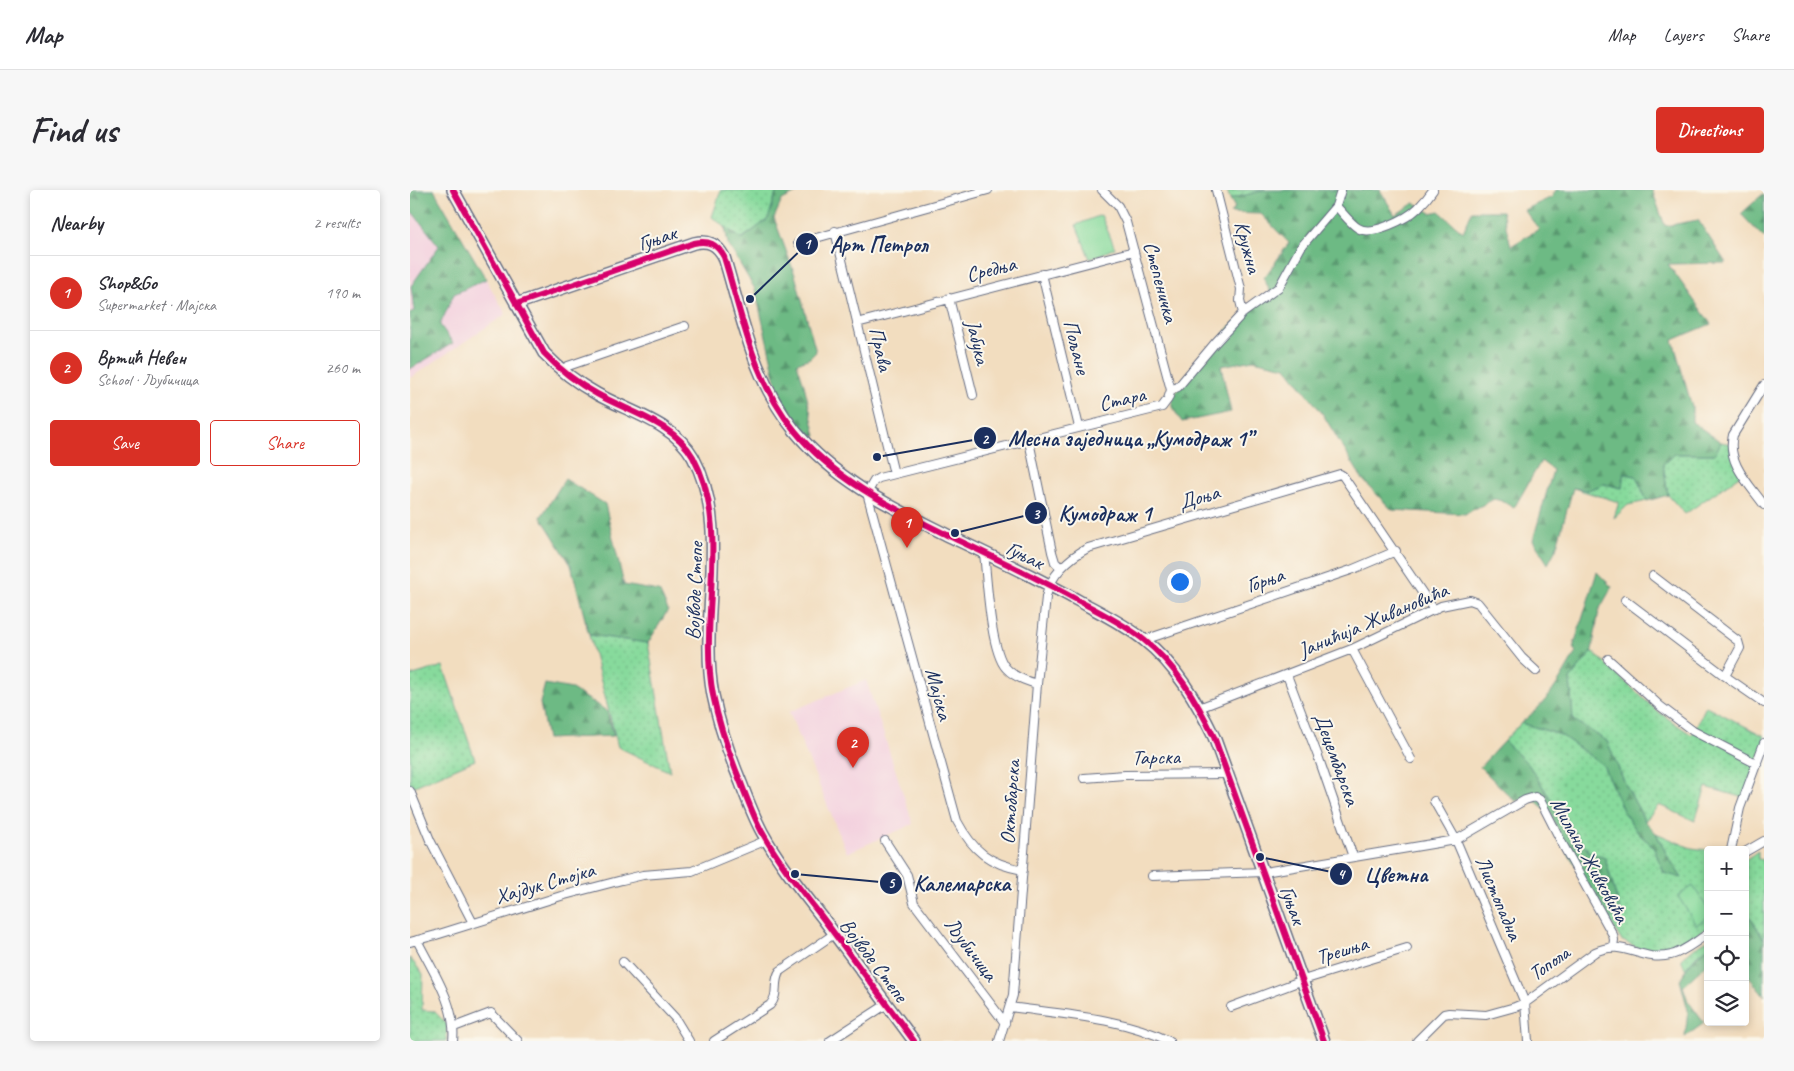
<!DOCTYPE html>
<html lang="en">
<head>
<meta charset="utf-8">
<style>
  body { margin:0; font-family:Caveat,sans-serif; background:#f7f7f7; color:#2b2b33 }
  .controls { position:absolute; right:15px; bottom:15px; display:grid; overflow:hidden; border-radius:5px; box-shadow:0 2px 8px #0003 }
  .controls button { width:45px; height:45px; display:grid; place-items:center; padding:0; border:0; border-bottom:1px solid #e1e1e2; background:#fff; color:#2b2b33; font:25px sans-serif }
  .you { position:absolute; left:769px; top:391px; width:18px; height:18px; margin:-12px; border:4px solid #fff; border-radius:50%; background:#1a73e8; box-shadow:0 0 0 8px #1a73e833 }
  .badge { display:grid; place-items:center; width:32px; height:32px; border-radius:50%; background:#d93025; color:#fff; font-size:16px; font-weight:700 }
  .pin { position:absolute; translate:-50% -41px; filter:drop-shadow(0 1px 2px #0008) }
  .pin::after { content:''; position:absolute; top:26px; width:18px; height:15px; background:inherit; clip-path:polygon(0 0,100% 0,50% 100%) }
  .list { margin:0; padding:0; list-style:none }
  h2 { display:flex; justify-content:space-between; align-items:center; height:65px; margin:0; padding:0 20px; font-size:21px }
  h2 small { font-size:16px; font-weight:400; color:#7c7c81 }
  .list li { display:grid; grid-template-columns:32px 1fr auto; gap:15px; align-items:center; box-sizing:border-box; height:75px; padding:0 20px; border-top:1px solid #e1e1e2 }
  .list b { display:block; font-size:19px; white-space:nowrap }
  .list p { margin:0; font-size:16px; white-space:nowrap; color:#7c7c81 }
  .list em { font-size:16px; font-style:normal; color:#7c7c81 }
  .actions { display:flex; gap:10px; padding:15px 20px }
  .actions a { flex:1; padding:11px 0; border:1px solid #d93025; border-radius:5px; text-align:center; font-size:18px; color:#d93025 }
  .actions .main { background:#d93025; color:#fff }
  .icon { flex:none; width:28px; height:28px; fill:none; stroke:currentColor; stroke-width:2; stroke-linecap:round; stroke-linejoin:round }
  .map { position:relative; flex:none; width:1354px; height:851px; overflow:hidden; border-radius:5px }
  header { display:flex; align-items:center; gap:30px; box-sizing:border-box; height:70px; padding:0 25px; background:#fff; border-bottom:1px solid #e1e1e2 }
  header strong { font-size:24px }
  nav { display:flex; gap:28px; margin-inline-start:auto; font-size:18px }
  .intro { display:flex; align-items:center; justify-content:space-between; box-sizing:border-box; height:120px; padding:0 30px }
  h1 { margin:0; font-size:35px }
  .button { padding:12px 22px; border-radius:5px; background:#d93025; color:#fff; font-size:18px; font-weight:700 }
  main { display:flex; gap:30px; padding:0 30px }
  aside { flex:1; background:#fff; border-radius:5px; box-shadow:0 2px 8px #0003 }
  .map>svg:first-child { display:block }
  .built { fill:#f3cfde }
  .grass { fill:url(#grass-dots); stroke:#51847d }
  .forest { fill:url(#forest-firs); stroke:#447471 }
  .green { fill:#87da9c; stroke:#51847d }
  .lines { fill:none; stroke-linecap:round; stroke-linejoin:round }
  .street-casing { stroke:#666c80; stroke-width:10 }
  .secondary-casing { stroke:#666c80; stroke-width:14 }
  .street { stroke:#fff; stroke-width:8 }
  .secondary { stroke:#fff; stroke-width:11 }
  .cycleway-casing { stroke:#fbf7ec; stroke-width:9 }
  .cycleway { stroke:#d6006c; stroke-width:6 }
  .labels { text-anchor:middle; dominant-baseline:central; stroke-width:4; stroke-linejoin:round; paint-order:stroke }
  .street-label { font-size:21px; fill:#1b2f5e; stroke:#fbf7ec }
  .leader { fill:none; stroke:#1b2f5e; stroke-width:2 }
  .callout-dot { fill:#1b2f5e; stroke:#fbf7ec; stroke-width:2 }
  .mark-label { font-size:15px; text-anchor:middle; font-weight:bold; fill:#fff }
  .callout-label { font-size:22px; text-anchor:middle; font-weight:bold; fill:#1b2f5e; stroke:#fbf7ec; stroke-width:4; stroke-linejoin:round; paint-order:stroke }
</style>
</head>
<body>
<header>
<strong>Map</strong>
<nav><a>Map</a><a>Layers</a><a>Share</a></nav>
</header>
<div class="intro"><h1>Find us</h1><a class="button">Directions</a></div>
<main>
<aside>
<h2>Nearby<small>2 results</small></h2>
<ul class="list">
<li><span class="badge">1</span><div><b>Shop&amp;Go</b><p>Supermarket · Мајска</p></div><em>190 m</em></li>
<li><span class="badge">2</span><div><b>Вртић Невен</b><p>School · Љубичица</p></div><em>260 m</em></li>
</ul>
<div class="actions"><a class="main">Save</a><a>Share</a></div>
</aside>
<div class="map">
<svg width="1354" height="851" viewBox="0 0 1354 851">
  <defs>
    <pattern id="grass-dots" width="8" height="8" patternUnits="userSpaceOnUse" patternTransform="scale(1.25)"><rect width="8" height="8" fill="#87da9c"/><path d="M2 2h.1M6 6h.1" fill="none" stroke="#74bb89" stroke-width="1.8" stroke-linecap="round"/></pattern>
    <pattern id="forest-firs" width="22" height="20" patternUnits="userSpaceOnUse" patternTransform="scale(1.25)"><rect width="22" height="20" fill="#6dba84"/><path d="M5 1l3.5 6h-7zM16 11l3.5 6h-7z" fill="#59986f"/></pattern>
  </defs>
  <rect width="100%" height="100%" fill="#fbf7ec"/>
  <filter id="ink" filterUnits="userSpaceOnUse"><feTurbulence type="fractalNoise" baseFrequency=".02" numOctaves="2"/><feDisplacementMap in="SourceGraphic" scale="10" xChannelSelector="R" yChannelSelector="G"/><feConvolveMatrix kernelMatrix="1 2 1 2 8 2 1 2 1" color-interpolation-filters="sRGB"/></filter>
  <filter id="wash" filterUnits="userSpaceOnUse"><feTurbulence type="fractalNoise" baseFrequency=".0096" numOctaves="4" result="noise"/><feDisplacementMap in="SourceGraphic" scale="20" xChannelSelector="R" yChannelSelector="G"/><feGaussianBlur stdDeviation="1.12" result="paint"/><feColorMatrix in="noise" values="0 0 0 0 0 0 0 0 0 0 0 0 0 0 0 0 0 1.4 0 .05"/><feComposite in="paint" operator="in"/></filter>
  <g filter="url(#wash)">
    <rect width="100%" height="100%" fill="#f2ddbf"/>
    <path class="built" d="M0,0H24L96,124L0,188Z
      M456,490L503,634L437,663L379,522Z"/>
    <path class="grass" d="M311,0H367L359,29L331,49L302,27Z
      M817,0H855L820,9Z
      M1311,252L1321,254L1332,284L1275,324L1258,305L1253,274L1264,264H1304Z
      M1214,284L1226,286L1237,311L1218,315L1204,328L1209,312L1163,298L1178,300L1193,294L1212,298Z
      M179,445L238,453L260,582L208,557Z
      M1182,461L1247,521L1282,545L1296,516L1354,546V553L1334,608L1296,597L1285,631L1249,615L1235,631L1216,596L1197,551L1163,530L1160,489Z
      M33,476L65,570L0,598V486Z
      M1111,533L1151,545L1193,575L1214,623L1230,645L1243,656L1254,683L1271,687L1258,667L1246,643L1281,658L1298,660V737L1262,760L1233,761L1211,750L1199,729L1211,723L1195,668L1180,663L1144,614L1118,574L1094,551Z
      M1348,661V669L1354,670V749L1335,719V670Z
      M1298,750V758L1287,765L1275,779L1271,769L1285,757Z
      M0,768L13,784L12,820L24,821L37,834L36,851H0Z"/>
    <path class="forest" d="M0,0H24L76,89L44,104L30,135L43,153L0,179V123L4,121L1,96L29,56L3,23L0,22Z
      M367,0H392L372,10L364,28L385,85L406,162L400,168L387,173L394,195L406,246L397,247L369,207L361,168L345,99L318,54L315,37L332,49L358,29Z
      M855,0H970L985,25L1004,13L1021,23L1029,21L1053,42L1062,21H1092L1101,56L1129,39L1114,20L1142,7L1146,0H1242L1255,36L1288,30L1316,73L1258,74L1301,134L1263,150L1282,217V232L1311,252L1305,264H1264L1253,274L1258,305L1237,311L1226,286L1214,284L1212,298L1194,294L1178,300L1163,298L1146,359L1138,374L1123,350L1143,280L1131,271L1104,318L1092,311L1084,309L1055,324L982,320L953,290L912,223L876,177L843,170L811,176L821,222L772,232L762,217V207L822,134L861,104L854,88L879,53L851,24L820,23L825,18L820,9Z
      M1354,3V48L1331,24Z
      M155,289L195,314L214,395L249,401L258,420L238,453L179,445L161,375L131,327Z
      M1187,382L1202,397L1189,420L1182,461L1160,489L1163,530L1197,551L1216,596L1235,631L1246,643L1258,667L1272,688L1254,683L1243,656L1230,645L1214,623L1193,575L1151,545L1111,533C1139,511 1149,492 1166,462L1163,458Z
      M135,494L162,499L197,521L204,546L137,549L130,513Z
      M1094,551L1118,574L1144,614L1180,663L1195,668L1211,724L1199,729L1154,657L1141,624L1122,608L1105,611L1070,577Z
      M1335,719L1354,749V806L1335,782Z
      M1298,758V773L1273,796L1278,811L1294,833L1275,847L1278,820L1270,790C1277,776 1285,766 1298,758Z"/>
    <path class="green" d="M691,25L705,58L680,69L666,35Z
      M1283,696L1298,719V727L1286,735L1268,706Z"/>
  </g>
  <g filter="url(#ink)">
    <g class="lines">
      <defs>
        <path id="street" d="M692,0L708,16L716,32L761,200
          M806,0L831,99L830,111L833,123
          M926,16C933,23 940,33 948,38C962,47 998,28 1008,18C1014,12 1019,6 1023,0
          M425,41L484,284
          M388,53L578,0
          M632,84L669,237
          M539,108L563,205
          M447,133L724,61
          M150,180L158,176L275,136
          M1354,195L1323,245C1316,272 1339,294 1354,315
          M619,251L642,362L645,372L651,378
          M574,363C577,388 580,461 596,478C604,487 615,491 627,494
          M1243,386L1328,451L1330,458L1315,486
          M1215,410L1315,486L1354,513
          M734,450L941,380L986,361
          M942,459L1001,569
          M1198,469L1250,516L1283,541L1347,574
          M877,485L909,569L943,667
          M789,518L942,459L1031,416L1060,410L1068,413L1112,468L1126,481
          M674,588L715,585L818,584
          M0,601L20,650L63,733
          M1024,611L1046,650L1115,813L1118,851
          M475,651L497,685L504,713L595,833
          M1321,660L1330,618L1354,553
          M1335,662L1354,651
          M613,680C579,674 563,661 547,631L457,303L464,291L469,288L752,217L758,209L761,200L768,197L805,153L833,123L869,97L891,57L926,16L931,0
          M742,686L854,682L1046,650L1115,610L1125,607L1130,610L1154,657L1203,745L1204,750L1203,757
          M7,750C22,780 47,816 43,851
          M0,752L26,745L151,706L212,690L233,685L282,681L357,650
          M213,772L265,828L279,851
          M600,817C651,824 713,828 759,851
          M821,817L893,790L997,758
          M44,837L81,823L108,851
          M304,851L360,815C370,804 362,792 370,781L424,744
          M420,851L477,814
          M589,851L603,805L627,494L636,407C640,385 660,367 678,358L930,284L933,286L1024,420
          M1007,851L1034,824L1039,823L1076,825L1105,817L1115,813L1185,762C1214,748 1231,773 1261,765C1274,762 1286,751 1298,744"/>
        <path id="secondary" d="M43,0L134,163C150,180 167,193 187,204C219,222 264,233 283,267C322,339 288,427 303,505C309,535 319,564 331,593C337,609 344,627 352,642C369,673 391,700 412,727C443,769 474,810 504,851
          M106,114L284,53C299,50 307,54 314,67C333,129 343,190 385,241C425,290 481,317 537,345C581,366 626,387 669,411C691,423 714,434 734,450C766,475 787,512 804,547L914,851"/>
      </defs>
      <use href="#street" class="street-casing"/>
      <use href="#secondary" class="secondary-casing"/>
      <use href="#street" class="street"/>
      <use href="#secondary" class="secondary"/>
      <defs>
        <path id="cycleway" d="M43,0L134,163C150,180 167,193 187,204C219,222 264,233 283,267C322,339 288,427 303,505C309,535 319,564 331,593C337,609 344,627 352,642C369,673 391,700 412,727C443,769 474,810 504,851
          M106,114L284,53C299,50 307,54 314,67C333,129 343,190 385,241C425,290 481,317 537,345C581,366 626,387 669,411C691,423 714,434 734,450C766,475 787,512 804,547L914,851"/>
      </defs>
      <use href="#cycleway" class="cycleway-casing"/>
      <use href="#cycleway" class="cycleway"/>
    </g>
  </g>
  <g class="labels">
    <g class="street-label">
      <text transform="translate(247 48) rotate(-18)">Гуњак</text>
      <text transform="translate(838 57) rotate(75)">Кружна</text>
      <text transform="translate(581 79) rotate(-14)">Средња</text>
      <text transform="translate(751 92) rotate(75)">Степеничка</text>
      <text transform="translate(568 152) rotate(76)">Јабука</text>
      <text transform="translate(667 157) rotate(76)">Пољане</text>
      <text transform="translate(471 159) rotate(77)">Права</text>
      <text transform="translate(712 209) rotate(-13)">Стара</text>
      <text transform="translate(789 307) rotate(-16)">Доња</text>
      <text transform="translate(615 365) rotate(26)">Гуњак</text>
      <text transform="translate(855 390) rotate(-19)">Горња</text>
      <text transform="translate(284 401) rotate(-88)">Војводе Степе</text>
      <text transform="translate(963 430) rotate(-23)">Јанићија Живановића</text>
      <text transform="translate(529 504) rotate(75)">Мајска</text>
      <text transform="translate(746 567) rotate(-1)">Тарска</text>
      <text transform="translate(927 569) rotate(70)">Децембарска</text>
      <text transform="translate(600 612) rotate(-86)">Октобарска</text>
      <text transform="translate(1180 670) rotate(61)">Милана Живковића</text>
      <text transform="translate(135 693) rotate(-16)">Хајдук Стојка</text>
      <text transform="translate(1089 708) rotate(67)">Листопадна</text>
      <text transform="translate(883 715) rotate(70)">Гуњак</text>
      <text transform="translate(561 759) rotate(53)">Љубичица</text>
      <text transform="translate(932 760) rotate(-17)">Трешња</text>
      <text transform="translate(464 770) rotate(53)">Војводе Степе</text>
      <text transform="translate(1139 773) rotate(-35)">Топола</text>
    </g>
  </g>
  <path class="leader" d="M340 109L397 54M467 267L575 248M545 343L626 323M850 667L931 684M385 684L481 693"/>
  <g class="callout-dot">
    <circle cx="340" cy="109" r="5"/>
    <circle cx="467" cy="267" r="5"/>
    <circle cx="545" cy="343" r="5"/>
    <circle cx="850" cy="667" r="5"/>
    <circle cx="385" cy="684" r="5"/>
    <circle cx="397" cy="54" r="12"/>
    <circle cx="575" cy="248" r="12"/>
    <circle cx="626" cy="323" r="12"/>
    <circle cx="931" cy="684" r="12"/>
    <circle cx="481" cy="693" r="12"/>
  </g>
  <g class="mark-label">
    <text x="397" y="59">1</text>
    <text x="575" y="254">2</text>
    <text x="626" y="329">3</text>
    <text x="931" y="689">4</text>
    <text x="481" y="698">5</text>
  </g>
  <g class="callout-label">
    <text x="469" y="62">Арт Петрол</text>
    <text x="720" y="256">Месна заједница „Кумодраж 1”</text>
    <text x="695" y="331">Кумодраж 1</text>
    <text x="986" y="692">Цветна</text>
    <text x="552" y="701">Калемарска</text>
  </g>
</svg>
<div class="controls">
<button>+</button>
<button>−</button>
<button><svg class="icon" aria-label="locate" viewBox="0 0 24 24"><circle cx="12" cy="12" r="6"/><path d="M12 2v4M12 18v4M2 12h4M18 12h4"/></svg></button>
<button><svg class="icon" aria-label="layers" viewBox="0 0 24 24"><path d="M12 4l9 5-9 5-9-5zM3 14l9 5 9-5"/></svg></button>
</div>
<div class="you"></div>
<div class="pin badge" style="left:497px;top:358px">1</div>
<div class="pin badge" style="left:443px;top:578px">2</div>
</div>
</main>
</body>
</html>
